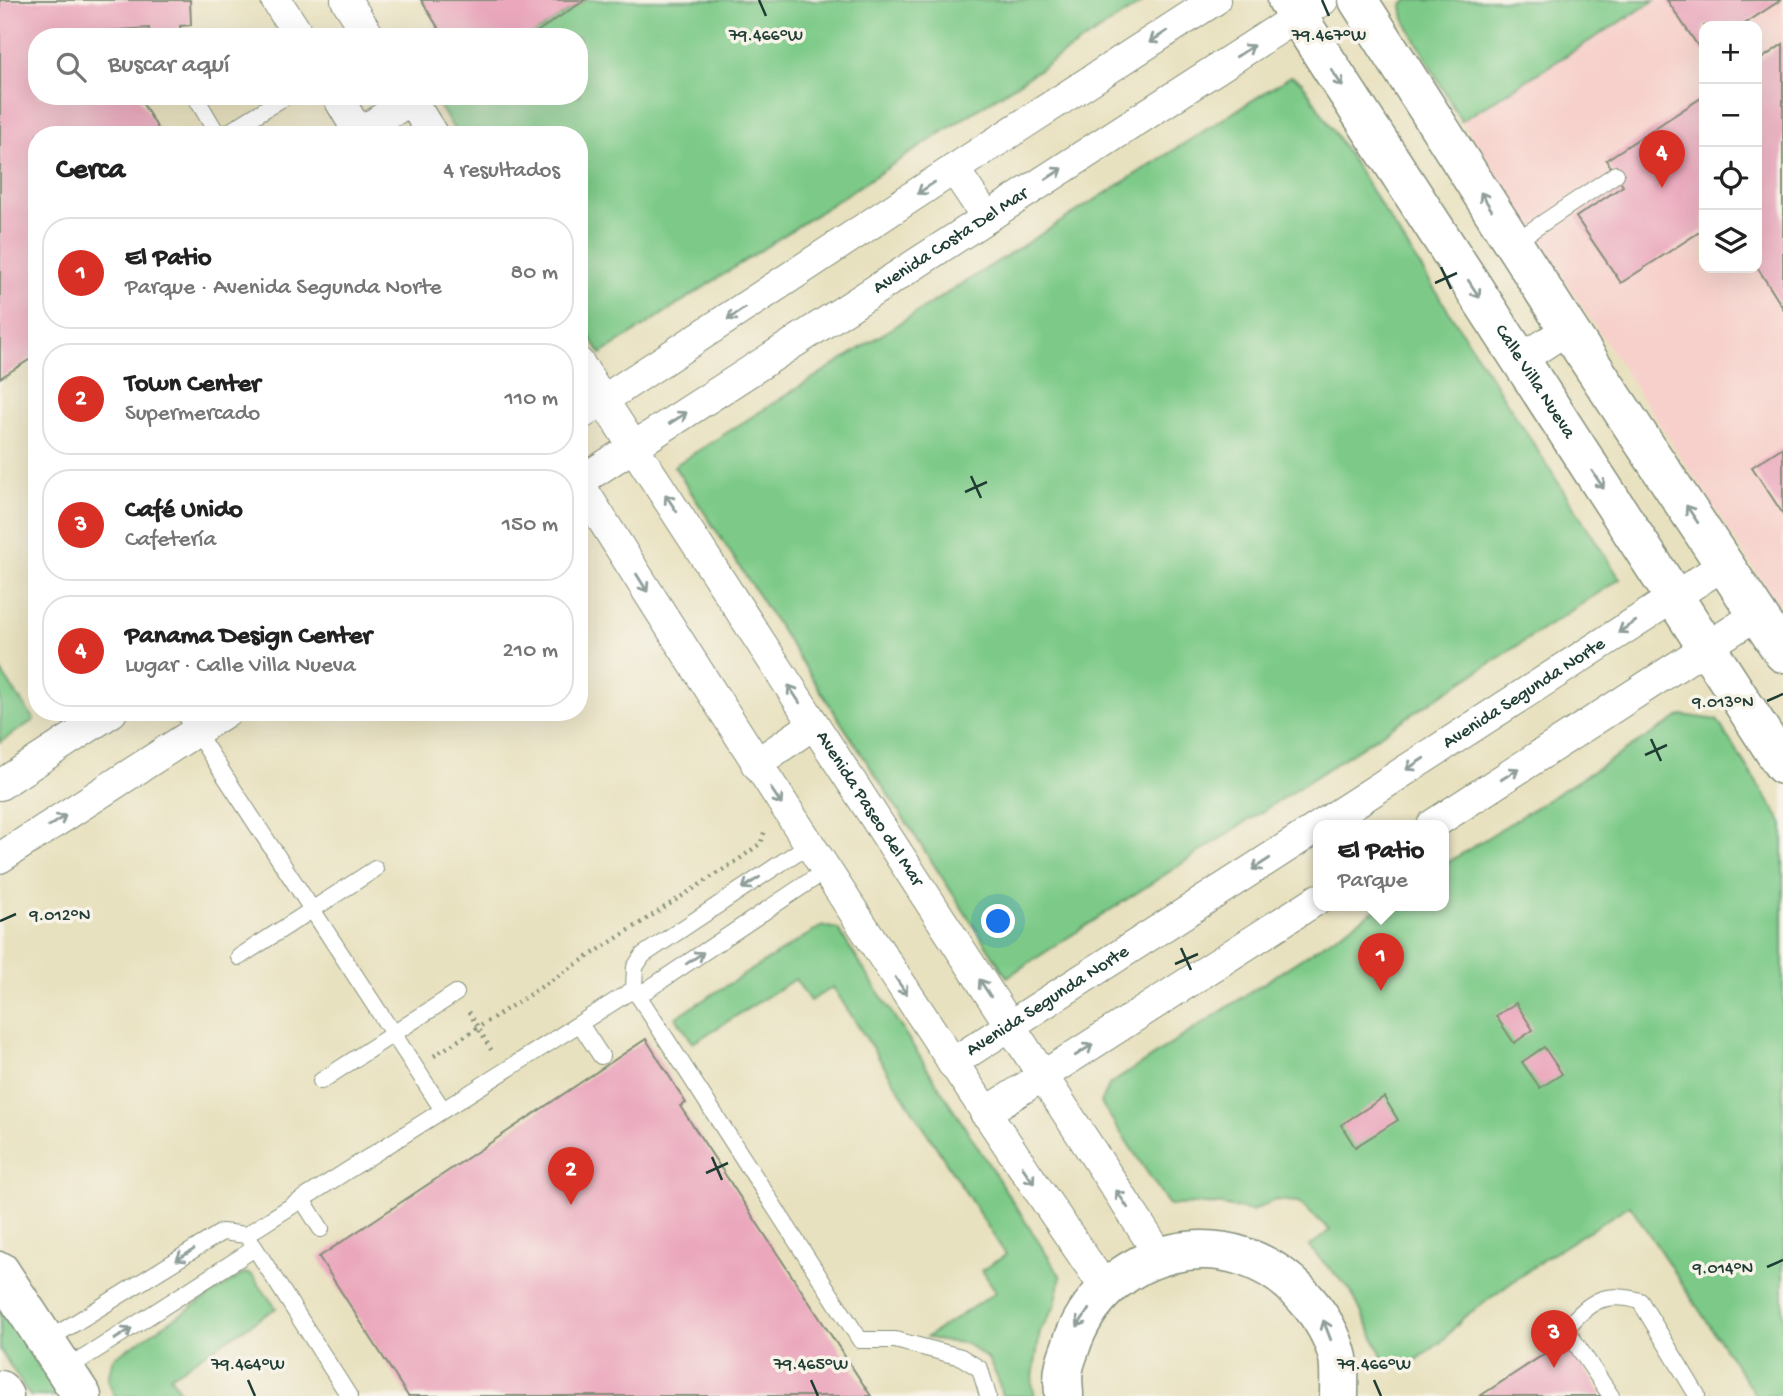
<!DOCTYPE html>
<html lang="es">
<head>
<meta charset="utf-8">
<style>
  body { margin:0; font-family:"Gochi Hand",sans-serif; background:#f2f2f2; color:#222 }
  .controls { position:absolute; right:21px; top:21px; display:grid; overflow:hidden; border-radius:14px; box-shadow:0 7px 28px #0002 }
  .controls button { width:63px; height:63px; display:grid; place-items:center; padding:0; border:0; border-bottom:2px solid #e0e0e0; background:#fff; color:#222; font:35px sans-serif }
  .you { position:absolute; left:999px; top:922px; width:24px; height:24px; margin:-18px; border:5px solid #fff; border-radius:50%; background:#1a73e8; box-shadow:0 0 0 10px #1a73e833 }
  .badge { display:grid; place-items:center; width:46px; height:46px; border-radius:50%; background:#d93025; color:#fff; font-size:23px; font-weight:700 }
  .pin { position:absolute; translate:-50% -58px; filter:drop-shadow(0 2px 4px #0008) }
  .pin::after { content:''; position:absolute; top:37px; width:24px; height:21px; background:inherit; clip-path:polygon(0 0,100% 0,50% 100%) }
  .popup { position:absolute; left:1313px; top:820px; width:136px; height:91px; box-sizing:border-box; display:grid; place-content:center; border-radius:14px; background:#fff; filter:drop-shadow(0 2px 5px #0005); font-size:23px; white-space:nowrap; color:#767676 }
  .popup b { font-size:26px; color:#222 }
  .popup::after { content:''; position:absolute; left:50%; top:100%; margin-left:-14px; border:14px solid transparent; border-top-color:#fff }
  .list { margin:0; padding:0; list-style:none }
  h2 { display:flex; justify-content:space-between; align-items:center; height:91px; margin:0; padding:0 28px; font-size:30px }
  h2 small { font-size:23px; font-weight:400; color:#767676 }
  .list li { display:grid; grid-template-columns:46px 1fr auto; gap:21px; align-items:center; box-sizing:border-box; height:112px; margin:0 14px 14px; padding:0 14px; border:2px solid #e0e0e0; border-radius:28px }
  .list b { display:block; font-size:26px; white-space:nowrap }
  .list p { margin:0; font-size:23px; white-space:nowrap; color:#767676 }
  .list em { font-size:23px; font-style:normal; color:#767676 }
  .icon { flex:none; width:38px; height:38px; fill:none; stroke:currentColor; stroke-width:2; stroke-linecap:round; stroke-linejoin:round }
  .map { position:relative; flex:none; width:1783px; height:1396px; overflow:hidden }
  .search { position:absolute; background:#fff; box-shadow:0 7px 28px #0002; left:28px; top:28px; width:560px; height:77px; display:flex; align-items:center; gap:18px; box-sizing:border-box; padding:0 24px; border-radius:28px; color:#767676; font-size:26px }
  .panel { position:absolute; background:#fff; box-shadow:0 7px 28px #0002; left:28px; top:126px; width:560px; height:595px; border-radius:28px }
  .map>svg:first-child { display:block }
  .built { fill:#f7d0cb; fill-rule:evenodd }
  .green { fill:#7dca88; stroke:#4e845e; stroke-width:2 }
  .building { fill:#eba8bd }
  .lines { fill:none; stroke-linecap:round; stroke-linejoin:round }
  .service-casing { stroke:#848f7a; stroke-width:18 }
  .minor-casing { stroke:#848f7a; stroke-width:32 }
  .tertiary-casing { stroke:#848f7a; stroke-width:41 }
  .path { stroke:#848f7a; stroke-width:4.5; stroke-dasharray:2 5; stroke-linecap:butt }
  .service { stroke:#fff; stroke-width:16 }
  .minor { stroke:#fff; stroke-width:30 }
  .tertiary { stroke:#fff; stroke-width:38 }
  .oneway { stroke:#8f9e9a }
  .ticks { fill:none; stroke:#1f3d34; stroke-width:2.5 }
  .labels { text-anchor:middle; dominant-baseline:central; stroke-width:7; stroke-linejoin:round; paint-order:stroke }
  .street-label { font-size:19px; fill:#1f3d34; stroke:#f7f3e8 }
  .ticks-label { font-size:18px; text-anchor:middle; fill:#1f3d34; stroke:#f7f3e8; stroke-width:7; stroke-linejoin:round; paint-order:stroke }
</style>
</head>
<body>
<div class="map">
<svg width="1783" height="1396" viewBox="0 0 1783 1396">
  <rect width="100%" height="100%" fill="#f7f3e8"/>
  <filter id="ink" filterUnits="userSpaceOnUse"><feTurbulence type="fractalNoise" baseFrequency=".0143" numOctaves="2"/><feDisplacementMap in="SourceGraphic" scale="14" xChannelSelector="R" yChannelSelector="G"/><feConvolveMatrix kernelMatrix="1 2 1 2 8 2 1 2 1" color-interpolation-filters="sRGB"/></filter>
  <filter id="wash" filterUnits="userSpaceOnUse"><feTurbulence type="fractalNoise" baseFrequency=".00686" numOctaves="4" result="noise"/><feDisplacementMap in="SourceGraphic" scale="28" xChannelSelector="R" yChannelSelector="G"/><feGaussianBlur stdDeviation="1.57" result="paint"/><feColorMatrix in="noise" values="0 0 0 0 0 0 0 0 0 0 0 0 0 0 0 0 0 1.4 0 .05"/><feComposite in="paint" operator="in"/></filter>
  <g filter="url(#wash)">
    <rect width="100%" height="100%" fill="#e8e1bf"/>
    <path class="built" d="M1655,0H1783V613L1461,121ZM1704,26H1757V268H1704Z"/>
    <path class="green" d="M585,0H1146L601,354L579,320V135H458L434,98L579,96V37H529Z
      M1408,0H1655L1461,121L1404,19L1402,6Z
      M1291,76L1302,82L1620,579L1007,977L674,466Z
      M0,670L34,720L0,742Z
      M1682,715L1717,720L1783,824V1392L1777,1396H1756L1630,1205L1544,1259L1463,1318L1442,1341L1410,1365L1383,1366L1380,1350L1351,1291L1309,1247L1330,1230L1298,1202L1275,1200L1252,1211L1216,1204L1169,1205L1101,1103L1109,1085L1383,905H1444V865Z
      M822,926L838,929L1061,1277L1055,1306L1040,1331L1032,1384L1035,1396H1002L998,1379L989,1360L966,1343L940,1341L927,1337L996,1292L982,1270L1006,1255L833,987L810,1001L795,979L693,1043L676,1017Z
      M245,1273L252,1275L276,1308L170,1376L183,1396H114L108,1379L113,1358Z
      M0,1309L3,1312L58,1396H30L0,1350Z"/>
    <g id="blocks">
      <path class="building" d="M0,0H190L191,25L180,26L181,36L149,37V28L105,31V37H37V96H138L162,135H37V355L0,378Z
        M421,0H585L529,37H444Z
        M1667,0H1781L1741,26H1704V51L1702,52Z
        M1783,44V308L1757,267V62Z
        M1704,96V229L1621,283L1576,217L1623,186L1606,160Z
        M1783,447V514L1752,467Z
        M1516,1003L1533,1030L1514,1043L1496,1016Z
        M646,1039L686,1103L680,1106L871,1396H408L319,1257Z
        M1544,1047L1562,1074L1540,1088L1522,1062Z
        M1384,1097L1398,1120L1355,1147L1341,1125Z
        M1566,1340L1603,1396H1480Z"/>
    </g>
  </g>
  <g filter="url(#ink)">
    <use href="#blocks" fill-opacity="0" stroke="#848f7a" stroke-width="2"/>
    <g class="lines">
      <defs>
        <path id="service" d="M195,96L218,135
          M224,135L286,96
          M1513,243L1616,174
          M183,712L443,1110
          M808,845L643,955L635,967L634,989L860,1340H895L961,1357L980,1369L988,1396
          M239,957L375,869
          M638,996L825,871
          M580,1024L601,1056
          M321,1081L456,993
          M302,1199L321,1229
          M246,1235L634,989
          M46,1341L222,1232L246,1235L255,1248L349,1396
          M65,1370L255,1248
          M1611,1396L1566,1329C1589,1301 1604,1291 1640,1301L1697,1395"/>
        <g id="minor">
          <path d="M276,0L300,37"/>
          <path d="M346,0L370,37"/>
          <path d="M337,96L360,135"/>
          <path d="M409,96L433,135"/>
          <path d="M359,134L411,99"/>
          <path d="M954,169L987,218"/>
          <path d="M1520,360L1568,329"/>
          <path id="s1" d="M579,363L1160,1256"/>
          <path d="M579,416L954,169L1215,0"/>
          <path id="s2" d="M579,482L1323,0"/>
          <path d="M579,483C750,755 924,1024 1105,1288"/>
          <path d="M756,764L814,724"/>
          <path d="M0,785L112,712"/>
          <path id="s3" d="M1321,825L1725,564"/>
          <path d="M1432,825L1758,614"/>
          <path d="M0,858L226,712"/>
          <path id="s4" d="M952,1063L1318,827"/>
          <path d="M985,1113L1318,899"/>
        </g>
        <g id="tertiary">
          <path id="s5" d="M1287,0L1783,765"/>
          <path d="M1358,0L1568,329L1783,653"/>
          <path d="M0,1271L82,1396"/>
          <path d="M0,1390L4,1396"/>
          <path d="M1064,1396C1064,1387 1062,1378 1064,1369C1065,1362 1068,1355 1070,1349C1103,1245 1233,1215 1305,1298C1320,1315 1333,1336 1338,1358C1340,1370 1339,1384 1339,1396"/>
        </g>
      </defs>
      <use href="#service" class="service-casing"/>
      <use href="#minor" class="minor-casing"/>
      <use href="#tertiary" class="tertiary-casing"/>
      <path class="path" d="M469,1012L493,1053
        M434,1056L738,860L761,843L765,830"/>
      <use href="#service" class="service"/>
      <use href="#minor" class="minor"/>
      <use href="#tertiary" class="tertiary"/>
    </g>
    <defs><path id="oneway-shaft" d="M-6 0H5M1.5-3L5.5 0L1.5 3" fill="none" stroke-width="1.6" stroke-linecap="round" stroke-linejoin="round" transform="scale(1.75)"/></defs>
    <g class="oneway">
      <use href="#oneway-shaft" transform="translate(1158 37) rotate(147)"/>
      <use href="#oneway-shaft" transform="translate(1245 51) rotate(-33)"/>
      <use href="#oneway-shaft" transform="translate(1337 78) rotate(57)"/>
      <use href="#oneway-shaft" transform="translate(1054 174) rotate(-33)"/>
      <use href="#oneway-shaft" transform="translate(926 188) rotate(146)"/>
      <use href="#oneway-shaft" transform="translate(1486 201) rotate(-122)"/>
      <use href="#oneway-shaft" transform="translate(1474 289) rotate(57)"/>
      <use href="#oneway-shaft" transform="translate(736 314) rotate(146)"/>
      <use href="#oneway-shaft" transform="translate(678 418) rotate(-33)"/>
      <use href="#oneway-shaft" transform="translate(1598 480) rotate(57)"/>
      <use href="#oneway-shaft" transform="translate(671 503) rotate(-123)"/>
      <use href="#oneway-shaft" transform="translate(1692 514) rotate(-124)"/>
      <use href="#oneway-shaft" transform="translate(642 583) rotate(58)"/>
      <use href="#oneway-shaft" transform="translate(1627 627) rotate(147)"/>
      <use href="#oneway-shaft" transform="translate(794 694) rotate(-123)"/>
      <use href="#oneway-shaft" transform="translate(1415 764) rotate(147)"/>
      <use href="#oneway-shaft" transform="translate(1510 774) rotate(-33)"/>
      <use href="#oneway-shaft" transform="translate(776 796) rotate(57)"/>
      <use href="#oneway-shaft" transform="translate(57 821) rotate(-33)"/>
      <use href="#oneway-shaft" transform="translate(1261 864) rotate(147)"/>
      <use href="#oneway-shaft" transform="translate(751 883) rotate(146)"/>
      <use href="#oneway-shaft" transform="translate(695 958) rotate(-34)"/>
      <use href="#oneway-shaft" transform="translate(901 986) rotate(56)"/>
      <use href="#oneway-shaft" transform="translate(985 988) rotate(-123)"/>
      <use href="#oneway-shaft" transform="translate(1084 1050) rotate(-33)"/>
      <use href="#oneway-shaft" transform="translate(1028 1175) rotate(55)"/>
      <use href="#oneway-shaft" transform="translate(1122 1199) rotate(-123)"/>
      <use href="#oneway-shaft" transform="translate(185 1255) rotate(148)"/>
      <use href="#oneway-shaft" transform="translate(1083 1318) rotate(124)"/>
      <use href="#oneway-shaft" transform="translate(1327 1330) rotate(-111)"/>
      <use href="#oneway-shaft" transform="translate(123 1334) rotate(-33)"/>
    </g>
  </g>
  <path class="ticks" d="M759,0L766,16M1322,0L1329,16M1441,267L1451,289M1435,283L1457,273M971,476L981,498M965,492L987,482M1767,701L1783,694M1651,739L1661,761M1645,755L1667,745M0,921L16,914M1181,948L1191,970M1175,964L1198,954M712,1157L722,1180M706,1173L728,1163M1767,1267L1783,1260M248,1380L255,1396M811,1380L818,1396M1374,1380L1381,1396"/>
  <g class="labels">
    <g class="street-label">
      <text stroke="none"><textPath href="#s2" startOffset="443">Avenida Costa Del Mar</textPath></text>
      <text stroke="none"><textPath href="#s5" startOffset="455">Calle Villa Nueva</textPath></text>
      <text stroke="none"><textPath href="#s3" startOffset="242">Avenida Segunda Norte</textPath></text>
      <text stroke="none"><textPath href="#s1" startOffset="532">Avenida Paseo del Mar</textPath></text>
      <text stroke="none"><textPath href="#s4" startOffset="114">Avenida Segunda Norte</textPath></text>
    </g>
  </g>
  <g class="ticks-label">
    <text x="766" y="40">79.466°W</text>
    <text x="1329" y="40">79.467°W</text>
    <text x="1723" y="707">9.013°N</text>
    <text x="60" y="920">9.012°N</text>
    <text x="1723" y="1273">9.014°N</text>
    <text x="248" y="1369">79.464°W</text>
    <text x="811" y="1369">79.465°W</text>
    <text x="1374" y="1369">79.466°W</text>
  </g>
</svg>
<div class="controls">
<button>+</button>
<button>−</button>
<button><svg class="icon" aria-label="locate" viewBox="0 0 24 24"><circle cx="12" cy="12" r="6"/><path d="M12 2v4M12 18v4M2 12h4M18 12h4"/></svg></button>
<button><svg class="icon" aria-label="layers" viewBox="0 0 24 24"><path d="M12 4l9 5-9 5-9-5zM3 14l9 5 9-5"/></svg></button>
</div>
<div class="you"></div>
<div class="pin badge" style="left:1381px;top:991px">1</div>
<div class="popup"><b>El Patio</b>Parque</div>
<div class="pin badge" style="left:571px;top:1205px">2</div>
<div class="pin badge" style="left:1554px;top:1368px">3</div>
<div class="pin badge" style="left:1662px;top:188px">4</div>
<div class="search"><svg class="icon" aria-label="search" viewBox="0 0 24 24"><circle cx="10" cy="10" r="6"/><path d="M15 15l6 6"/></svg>Buscar aquí</div>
<section class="panel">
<h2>Cerca<small>4 resultados</small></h2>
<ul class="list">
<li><span class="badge">1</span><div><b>El Patio</b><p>Parque · Avenida Segunda Norte</p></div><em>80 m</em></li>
<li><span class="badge">2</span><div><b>Town Center</b><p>Supermercado</p></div><em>110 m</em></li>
<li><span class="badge">3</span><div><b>Café Unido</b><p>Cafetería</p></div><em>150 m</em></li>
<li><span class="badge">4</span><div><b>Panama Design Center</b><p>Lugar · Calle Villa Nueva</p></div><em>210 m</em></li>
</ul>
</section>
</div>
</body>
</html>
